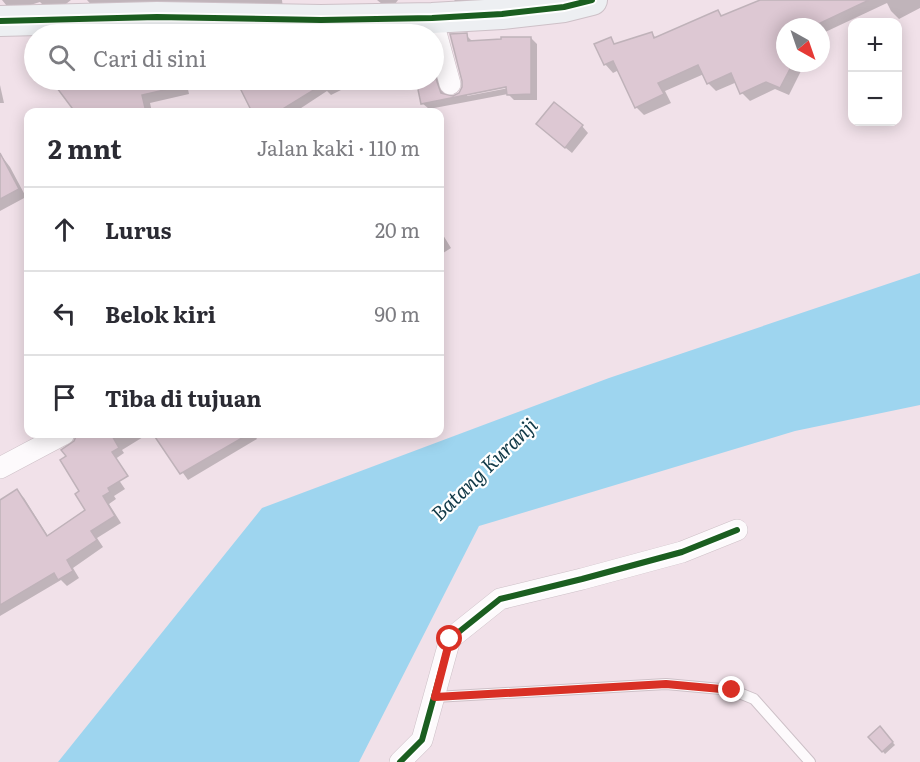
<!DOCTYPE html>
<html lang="id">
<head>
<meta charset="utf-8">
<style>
  body { margin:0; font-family:Literata,serif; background:#f7f7f7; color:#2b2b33 }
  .controls { position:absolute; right:18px; top:18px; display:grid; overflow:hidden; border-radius:12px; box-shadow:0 3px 15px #0003 }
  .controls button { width:54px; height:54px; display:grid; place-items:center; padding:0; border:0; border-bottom:2px solid #e1e1e2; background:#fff; color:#2b2b33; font:30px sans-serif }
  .compass { position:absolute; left:776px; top:18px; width:54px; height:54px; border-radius:50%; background:#fff; box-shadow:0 3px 15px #0003; rotate:140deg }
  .stop { position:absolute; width:18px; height:18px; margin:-14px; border:4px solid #d93025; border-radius:50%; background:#fff }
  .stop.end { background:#d93025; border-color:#fff; box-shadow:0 2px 6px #0008 }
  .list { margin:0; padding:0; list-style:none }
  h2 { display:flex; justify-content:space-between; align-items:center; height:78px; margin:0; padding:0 24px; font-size:26px }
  h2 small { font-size:20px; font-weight:400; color:#7c7c81 }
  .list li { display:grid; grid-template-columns:39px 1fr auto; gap:18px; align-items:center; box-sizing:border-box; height:84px; padding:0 24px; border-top:2px solid #e1e1e2 }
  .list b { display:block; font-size:22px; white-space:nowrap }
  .list em { font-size:20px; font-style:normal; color:#7c7c81 }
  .icon { flex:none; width:33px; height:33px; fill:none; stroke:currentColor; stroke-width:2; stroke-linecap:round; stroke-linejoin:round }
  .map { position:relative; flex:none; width:920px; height:762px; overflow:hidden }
  .search { position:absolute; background:#fff; box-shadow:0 3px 15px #0003; left:24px; top:24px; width:420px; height:66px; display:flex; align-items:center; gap:15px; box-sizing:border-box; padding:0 21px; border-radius:33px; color:#7c7c81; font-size:22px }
  .panel { position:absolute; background:#fff; box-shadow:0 3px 15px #0003; left:24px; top:108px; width:420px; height:330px; border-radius:12px }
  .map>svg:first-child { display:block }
  .water { fill:#9ed5ef }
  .shadow { fill:#0003; fill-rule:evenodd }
  .building { fill:#ddc8d3; stroke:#bfb2b9; stroke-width:1.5 }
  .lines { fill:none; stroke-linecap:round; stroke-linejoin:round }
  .lane-casing { stroke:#cdc0c7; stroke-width:12 }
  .street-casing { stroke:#cdc0c7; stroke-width:22 }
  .secondary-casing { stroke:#cdc0c7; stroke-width:32 }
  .lane { stroke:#fdfafc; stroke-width:10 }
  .street { stroke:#fdfafc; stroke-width:21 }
  .secondary { stroke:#edeff2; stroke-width:30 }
  .cycleway-casing { stroke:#fff; stroke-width:10 }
  .cycleway { stroke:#1b5e20; stroke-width:6 }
  .route { stroke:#d93025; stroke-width:8 }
  .labels { text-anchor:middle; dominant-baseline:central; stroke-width:4.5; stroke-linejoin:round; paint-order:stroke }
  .water-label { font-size:20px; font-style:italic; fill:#123a48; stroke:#fff }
</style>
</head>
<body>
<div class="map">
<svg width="920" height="762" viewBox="0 0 920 762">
  <rect width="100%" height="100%" fill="#f1e1e9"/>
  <path class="water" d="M920,273V405L795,431L479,526L359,762H58L262,508L609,378Z"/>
  <path class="shadow" d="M2,0H71L62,7L48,10L40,2L11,11Z
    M87,0H282L283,9H95Z
    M377,0H398L395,4H382Z
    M454,0H476L460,6Z
    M763,0H920V8L899,19L891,11L887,3L821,34V27H785V63H805L789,95L775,89L750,101L742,93L737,82L716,91L708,83L704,74L665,91L671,103L644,115L636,107L619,70L613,73L605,64L610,39L616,45L652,34L656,38L718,12L724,17Z
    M466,35L473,42L531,38L537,44V100H514L508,94L429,109L422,103L418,80H434V58L444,96L453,98L461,93L464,81ZM514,84V87L467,96V93Z
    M53,80H186L189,94L150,103L152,112H77Z
    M248,80H361L331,95L327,91L295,112H254L239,84Z
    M389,80H417L391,82Z
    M0,85L4,103H0Z
    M582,126L588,133L572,153L545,131Z
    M0,154L10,167L26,197L0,211Z
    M440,230L451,248L440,255Z
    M78,434H148L122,450L124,453L108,464L125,489L114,496L116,499L109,504L121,523L97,538L103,547L73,568L79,578L67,586L61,580L0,616V502L17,491L24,498L48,536L87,511L68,457Z
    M183,434H254L257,439L188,480L163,445Z
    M880,728L895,745L885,754L870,737Z"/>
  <path class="building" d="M760,0H869L812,27H785V63H793L780,88L766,82L740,94L731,73L707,84L698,65L658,83L664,94L635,108L613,61L604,65L594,44L611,37L614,44L652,32L654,38L718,10L721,16Z
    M467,33L468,41L501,39V37H531V94L507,95L506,87L421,104L416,80H434L435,76L441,93L453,96L459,93L462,87V81L450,34Z
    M51,80H177V87L142,95L146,112H75Z
    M236,80H330L278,112H252Z
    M554,102L583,125L565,148L536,124Z
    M0,153L19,189L0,199Z
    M77,434H111L119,448L112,452L128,476L108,488L110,492L103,496L115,516L91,531L97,540L67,560L73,571L58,580L54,573L0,605V500L17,489L47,536L85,510L75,494L79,491L60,460L66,456L61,450L74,441Z
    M153,434H249L180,474Z
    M880,726L893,742L882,752L868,737Z"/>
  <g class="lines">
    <defs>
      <path id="lane" d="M435,697L666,684L732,690L754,699L810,762"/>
      <path id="street" d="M432,18L450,84
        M0,468L64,434
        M400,762L422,740L450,639L500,599L582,579L682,552L737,530"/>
      <path id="secondary" d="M0,21L157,17L321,20L432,18L502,14L564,7L592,0"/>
    </defs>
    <use href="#lane" class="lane-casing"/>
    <use href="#street" class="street-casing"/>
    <use href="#secondary" class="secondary-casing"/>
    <use href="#lane" class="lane"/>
    <use href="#street" class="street"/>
    <use href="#secondary" class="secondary"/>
    <defs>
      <path id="cycleway" d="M0,21L157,17L321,20L432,18L502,14L564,7L592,0
        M400,762L422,740L450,639L500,599L582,579L682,552L737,530"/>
    </defs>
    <use href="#cycleway" class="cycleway-casing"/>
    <use href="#cycleway" class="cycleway"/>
  </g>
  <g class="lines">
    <path class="route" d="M450,639L435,697L666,684L732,690"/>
  </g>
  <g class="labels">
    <g class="water-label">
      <text transform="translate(483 468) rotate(-44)">Batang Kuranji</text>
    </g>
  </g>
</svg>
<div class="controls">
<button>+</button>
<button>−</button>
</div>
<svg class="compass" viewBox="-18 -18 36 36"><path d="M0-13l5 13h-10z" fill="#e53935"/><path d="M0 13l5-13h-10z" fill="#7c7c81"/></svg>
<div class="stop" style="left:450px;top:639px"></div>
<div class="stop end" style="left:732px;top:690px"></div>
<div class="search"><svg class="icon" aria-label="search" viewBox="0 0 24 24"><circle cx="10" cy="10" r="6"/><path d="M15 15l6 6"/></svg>Cari di sini</div>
<section class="panel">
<h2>2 mnt<small>Jalan kaki · 110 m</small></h2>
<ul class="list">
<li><svg class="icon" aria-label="ahead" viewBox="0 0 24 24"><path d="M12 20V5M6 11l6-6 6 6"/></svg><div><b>Lurus</b></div><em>20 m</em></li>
<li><svg class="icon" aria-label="left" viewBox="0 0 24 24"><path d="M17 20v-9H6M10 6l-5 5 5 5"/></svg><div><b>Belok kiri</b></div><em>90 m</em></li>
<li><svg class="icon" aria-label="arrive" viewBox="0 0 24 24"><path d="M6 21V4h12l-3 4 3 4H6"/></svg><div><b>Tiba di tujuan</b></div></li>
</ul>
</section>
</div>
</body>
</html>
